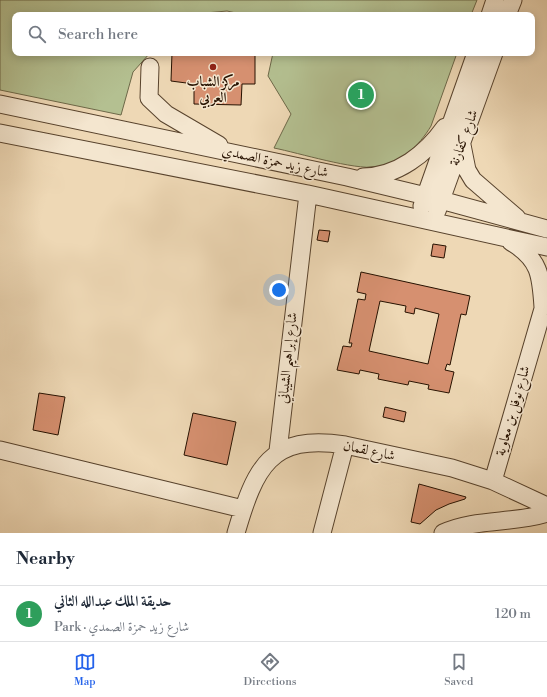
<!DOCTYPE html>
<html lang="en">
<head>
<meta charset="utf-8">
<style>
  body { margin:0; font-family:"Libre Bodoni",Amiri,serif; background:#f6f6f7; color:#1f2937 }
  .you { position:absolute; left:279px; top:290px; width:14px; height:14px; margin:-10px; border:3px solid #fff; border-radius:50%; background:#1a73e8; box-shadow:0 0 0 6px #1a73e833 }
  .badge { display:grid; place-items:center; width:26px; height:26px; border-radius:50%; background:#2563eb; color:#fff; font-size:13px; font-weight:700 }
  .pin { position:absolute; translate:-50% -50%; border:2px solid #fff; box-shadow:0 1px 4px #0006 }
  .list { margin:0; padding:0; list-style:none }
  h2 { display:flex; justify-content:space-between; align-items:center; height:52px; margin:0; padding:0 16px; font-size:17px }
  h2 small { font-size:13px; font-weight:400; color:#747a83 }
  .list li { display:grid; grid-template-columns:26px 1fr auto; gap:12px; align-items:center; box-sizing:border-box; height:56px; padding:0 16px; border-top:1px solid #e0e1e3 }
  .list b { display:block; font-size:15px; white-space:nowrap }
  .list p { margin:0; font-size:13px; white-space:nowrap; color:#747a83 }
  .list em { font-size:13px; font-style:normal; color:#747a83 }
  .icon { flex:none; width:22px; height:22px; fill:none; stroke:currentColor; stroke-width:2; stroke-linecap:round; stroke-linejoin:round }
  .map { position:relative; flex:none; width:547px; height:533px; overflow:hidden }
  .search { position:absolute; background:#fff; box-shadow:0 2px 10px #0003; left:12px; right:12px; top:12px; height:44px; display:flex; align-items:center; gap:10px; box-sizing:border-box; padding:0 14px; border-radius:8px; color:#747a83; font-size:15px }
  .sheet { height:108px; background:#fff }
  nav { display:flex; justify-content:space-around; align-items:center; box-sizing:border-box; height:56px; border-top:1px solid #e0e1e3; background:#fff; font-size:11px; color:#747a83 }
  nav a { display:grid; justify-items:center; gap:2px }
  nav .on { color:#2563eb }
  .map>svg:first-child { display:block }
  .green { fill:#b4c091; stroke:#6d6848 }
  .building { fill:#d69070; stroke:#261100; fill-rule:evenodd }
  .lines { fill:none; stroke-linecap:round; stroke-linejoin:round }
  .minor-casing { stroke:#58432d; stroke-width:19 }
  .minor { stroke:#f4e6cf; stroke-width:17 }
  .poi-dot { fill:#8f2418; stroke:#f4e6cf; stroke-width:1.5 }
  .labels { text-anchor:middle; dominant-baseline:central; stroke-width:3; stroke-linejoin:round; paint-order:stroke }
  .poi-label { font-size:14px; font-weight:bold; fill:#261100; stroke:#f4e6cf }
  .street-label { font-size:14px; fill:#261100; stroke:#f4e6cf }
</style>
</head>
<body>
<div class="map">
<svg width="547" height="533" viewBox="0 0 547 533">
  <rect width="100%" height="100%" fill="#eed8b5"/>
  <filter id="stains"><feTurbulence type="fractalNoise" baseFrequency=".005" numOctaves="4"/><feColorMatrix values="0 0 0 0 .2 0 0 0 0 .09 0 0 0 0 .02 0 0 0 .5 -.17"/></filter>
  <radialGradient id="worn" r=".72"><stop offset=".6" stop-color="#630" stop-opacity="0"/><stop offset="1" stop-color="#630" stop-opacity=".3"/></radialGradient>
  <path class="green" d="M0,0H477L471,15H245L227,11L184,15H15V53H150L133,72L121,115L0,90Z
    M273,53H457L431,126C419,146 400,164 376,167C354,170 299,153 274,148L291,114L268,76Z"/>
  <path class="building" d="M172,53H255V84H242L241,105L194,104V84L171,81Z
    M319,230L330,231L328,242L317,240Z
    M433,244L446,246L444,258L431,256Z
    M361,272L470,296L466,315L461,314L450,365L447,364L445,370L454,372L449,393L428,389L429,385L409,381L408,385L378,379L379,374L360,370L359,374L337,370L343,346L351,347L352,343H349L358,299L365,300L366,294L357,292ZM380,301L406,306L405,312L414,314L415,308L439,314L428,364L369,351Z
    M39,393L65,397L58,435L33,430Z
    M385,407L406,412L404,422L383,417Z
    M193,413L236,422L227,465L184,455Z
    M419,484L466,497L465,499L449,504L436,510L420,524L411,522Z"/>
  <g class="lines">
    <defs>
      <path id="minor" d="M490,15L495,0
        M507,15L513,0
        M150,67L149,98L166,114L219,145
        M0,104L347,177L426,196L547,229
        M0,133L308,194L547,247
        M462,145L467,170L473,180L517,218
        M363,177C398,176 426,154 445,127
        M422,206L476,53
        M437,211L494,53
        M511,242C540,259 541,276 543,307
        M0,450L243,509
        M278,451L308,194
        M493,481L547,295
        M236,533C255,468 270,433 345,445L452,468L493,481L547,506
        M322,533L345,445
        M443,533C476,518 513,524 547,513"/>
    </defs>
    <use href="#minor" class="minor-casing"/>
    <use href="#minor" class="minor"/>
  </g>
  <circle class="poi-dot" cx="213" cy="67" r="4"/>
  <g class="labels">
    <g class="poi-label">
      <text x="213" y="82">مركز الشباب<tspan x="213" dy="16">العربي</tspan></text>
    </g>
    <g class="street-label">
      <text transform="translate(464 138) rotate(-70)">شارع كفارنة</text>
      <text transform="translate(275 162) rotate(12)">شارع زيد حمزة الصمدي</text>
      <text transform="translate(288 358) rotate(-84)">شارع إبراهيم الشيباني</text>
      <text transform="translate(513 411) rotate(-74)">شارع نوفل بن معاوية</text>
      <text transform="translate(369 451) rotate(12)">شارع لقمان</text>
    </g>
  </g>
  <rect width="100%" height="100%" filter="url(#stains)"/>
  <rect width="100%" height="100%" fill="url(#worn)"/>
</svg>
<div class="you"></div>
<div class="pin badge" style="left:361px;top:95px;background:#2e9e5b">1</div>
<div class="search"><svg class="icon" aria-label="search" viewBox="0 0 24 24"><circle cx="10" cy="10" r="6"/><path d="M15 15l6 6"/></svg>Search here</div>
</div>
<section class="sheet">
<h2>Nearby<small></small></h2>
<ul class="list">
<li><span class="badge" style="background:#2e9e5b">1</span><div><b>حديقة الملك عبدالله الثاني</b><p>Park · شارع زيد حمزة الصمدي</p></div><em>120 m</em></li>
</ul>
</section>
<nav>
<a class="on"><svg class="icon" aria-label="map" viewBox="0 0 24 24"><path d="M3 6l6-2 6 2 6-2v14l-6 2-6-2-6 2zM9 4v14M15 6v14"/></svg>Map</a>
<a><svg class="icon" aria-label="directions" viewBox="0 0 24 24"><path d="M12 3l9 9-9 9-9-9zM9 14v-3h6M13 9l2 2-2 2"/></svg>Directions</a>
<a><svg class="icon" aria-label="saved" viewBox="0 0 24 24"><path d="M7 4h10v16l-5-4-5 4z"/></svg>Saved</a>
</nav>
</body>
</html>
